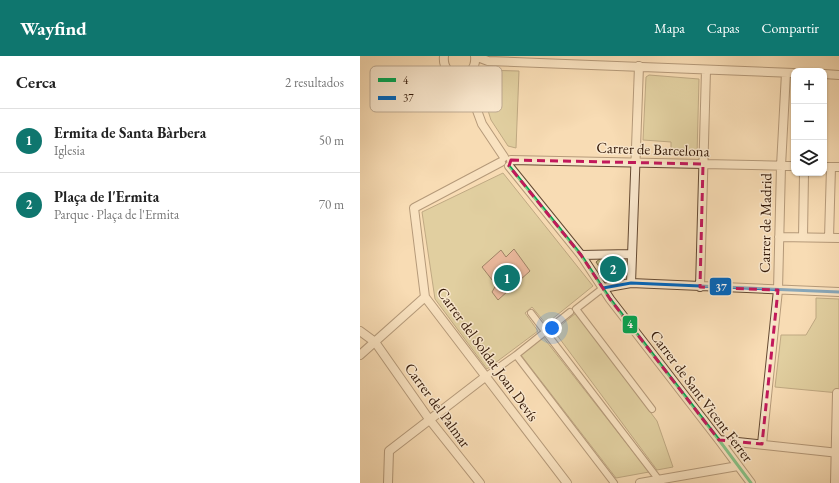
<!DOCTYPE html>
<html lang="es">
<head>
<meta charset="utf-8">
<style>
  body { margin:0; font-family:"EB Garamond",serif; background:#f6f6f6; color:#222 }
  .controls { position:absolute; right:12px; top:12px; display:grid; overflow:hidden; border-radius:8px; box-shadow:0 1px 3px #0004 }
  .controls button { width:36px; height:36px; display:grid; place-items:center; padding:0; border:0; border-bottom:1px solid #e0e0e0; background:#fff; color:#222; font:20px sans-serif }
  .you { position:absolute; left:192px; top:272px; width:14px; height:14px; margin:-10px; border:3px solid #fff; border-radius:50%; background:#1a73e8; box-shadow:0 0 0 6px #1a73e833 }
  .badge { display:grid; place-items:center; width:26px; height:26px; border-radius:50%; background:#0f766e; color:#fff; font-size:13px; font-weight:700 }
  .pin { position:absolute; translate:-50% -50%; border:2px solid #fff; box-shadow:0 1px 4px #0006 }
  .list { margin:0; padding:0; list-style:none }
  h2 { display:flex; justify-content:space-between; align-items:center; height:52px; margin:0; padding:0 16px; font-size:17px }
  h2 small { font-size:13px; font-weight:400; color:#767676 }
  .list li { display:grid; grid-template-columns:26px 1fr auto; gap:12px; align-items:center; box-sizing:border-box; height:64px; padding:0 16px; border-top:1px solid #e0e0e0 }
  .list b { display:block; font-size:15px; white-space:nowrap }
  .list p { margin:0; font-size:13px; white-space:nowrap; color:#767676 }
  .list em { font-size:13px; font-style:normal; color:#767676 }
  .icon { flex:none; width:22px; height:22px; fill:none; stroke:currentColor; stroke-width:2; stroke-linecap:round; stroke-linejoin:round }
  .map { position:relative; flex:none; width:479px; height:427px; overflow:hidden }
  header { display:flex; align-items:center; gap:24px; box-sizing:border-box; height:56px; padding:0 20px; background:#0f766e; color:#fff }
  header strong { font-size:19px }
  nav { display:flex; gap:22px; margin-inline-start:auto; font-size:14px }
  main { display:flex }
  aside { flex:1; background:#fff }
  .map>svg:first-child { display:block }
  .green { fill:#c5be87; stroke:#7c6b47 }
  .building { fill:#dc8e81; stroke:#331807 }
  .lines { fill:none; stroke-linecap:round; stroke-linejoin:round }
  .pedestrian-casing { stroke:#644932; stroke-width:8 }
  .minor-casing { stroke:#644932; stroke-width:10 }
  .pedestrian { stroke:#fae8ce; stroke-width:6 }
  .minor { stroke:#fae8ce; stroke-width:8 }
  .bus-1-casing { stroke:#fae8ce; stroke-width:6 }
  .bus-2-casing { stroke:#fae8ce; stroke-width:6 }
  .bus-1 { stroke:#00a651; stroke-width:3 }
  .bus-2 { stroke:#0065bd; stroke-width:3 }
  .marked { fill:none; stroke:#c2185b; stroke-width:3; stroke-dasharray:8 5; stroke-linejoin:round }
  .labels { text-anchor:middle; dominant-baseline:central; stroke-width:3; stroke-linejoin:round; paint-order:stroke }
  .street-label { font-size:15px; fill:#331807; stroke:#fae8ce }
  .key { fill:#fae8ce; stroke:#beaa92; stroke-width:1 }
  .key-label { font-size:11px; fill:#331807 }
  .line-badge { stroke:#fae8ce; stroke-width:1.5 }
  .badge-label { font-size:11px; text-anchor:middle; font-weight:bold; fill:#fff }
</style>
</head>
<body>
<header>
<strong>Wayfind</strong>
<nav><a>Mapa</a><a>Capas</a><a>Compartir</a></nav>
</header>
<main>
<aside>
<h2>Cerca<small>2 resultados</small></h2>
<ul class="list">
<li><span class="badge">1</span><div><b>Ermita de Santa Bàrbera</b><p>Iglesia</p></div><em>50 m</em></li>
<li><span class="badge">2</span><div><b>Plaça de l'Ermita</b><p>Parque · Plaça de l'Ermita</p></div><em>70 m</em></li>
</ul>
</aside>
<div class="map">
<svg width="479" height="427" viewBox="0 0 479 427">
  <rect width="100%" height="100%" fill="#f8dcb4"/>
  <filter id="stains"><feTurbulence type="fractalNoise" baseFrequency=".005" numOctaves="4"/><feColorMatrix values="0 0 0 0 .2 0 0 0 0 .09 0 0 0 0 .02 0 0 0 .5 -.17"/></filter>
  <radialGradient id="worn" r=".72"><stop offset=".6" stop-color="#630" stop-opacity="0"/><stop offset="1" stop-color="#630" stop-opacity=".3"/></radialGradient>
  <path class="green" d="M121,14L159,15L156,92L148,90L131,64L117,20Z
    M289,19L339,23L337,99L311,98V86L283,84L286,21Z
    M143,117L233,230L186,268L172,251L165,257L178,275L127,313L75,243L62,156Z
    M266,201V220L246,221L236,206L241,202Z
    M456,242L479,243V337L415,331L421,279H446L456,262Z
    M216,257L297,365L313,411L297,414L194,275Z
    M183,281L289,416L256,422L161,299Z"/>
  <path class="building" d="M154,193L170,215L138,244L132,236L136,229L122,211L141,194L146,201Z"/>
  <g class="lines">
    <defs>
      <path id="pedestrian" d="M243,232L216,253L292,353
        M171,257L299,424
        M156,299L210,256
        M125,321L156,299L254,427"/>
      <path id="minor" d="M84,0C81,25 118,26 115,0
        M115,0L128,5L434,17
        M464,18L479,19
        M101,20L108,30L122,68L144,101
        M151,104L434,110
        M141,106L54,152L65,241L207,427
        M149,110L221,199L250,243L359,384L391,427
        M464,111H479
        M419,181L479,182
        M443,181L444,117
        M469,182L471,111
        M221,199L271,198
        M271,227L279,10
        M340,231L346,14
        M243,232L271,227L479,236
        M0,275L15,286L69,363L120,427
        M0,299L65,241
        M359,384L479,397
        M402,388L418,234L421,110L426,17
        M28,427L29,395L125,321
        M280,427L378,410
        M475,427L477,337"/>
    </defs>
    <use href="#pedestrian" class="pedestrian-casing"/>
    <use href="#minor" class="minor-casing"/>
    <use href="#pedestrian" class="pedestrian"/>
    <use href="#minor" class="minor"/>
    <defs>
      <path id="bus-1" d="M149,110L221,199L250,243L359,384L391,427"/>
      <path id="bus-2" d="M243,232L271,227L479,236"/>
    </defs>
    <use href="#bus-1" class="bus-1-casing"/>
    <use href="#bus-2" class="bus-2-casing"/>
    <use href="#bus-1" class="bus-1"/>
    <use href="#bus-2" class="bus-2"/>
  </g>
  <path d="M0 0H479V427H0ZM151,104L343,108L340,231L418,234L402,388L359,384L250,243L221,199L149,110Z" fill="#f8dcb4" fill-opacity=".55" fill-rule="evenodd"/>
  <path class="marked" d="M151,104L343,108L340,231L418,234L402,388L359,384L250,243L221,199L149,110Z"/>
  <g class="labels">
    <g class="street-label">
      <text transform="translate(293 93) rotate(2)">Carrer de Barcelona</text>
      <text transform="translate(405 167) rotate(-89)">Carrer de Madrid</text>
      <text transform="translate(128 298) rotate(54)">Carrer del Soldat Joan Devís</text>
      <text transform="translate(342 340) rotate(53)">Carrer de Sant Vicent Ferrer</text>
      <text transform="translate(78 349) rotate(54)">Carrer del Palmar</text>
    </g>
  </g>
  <rect x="10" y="10" width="132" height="46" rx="6" class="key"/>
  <rect x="18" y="22" width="18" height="4" fill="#00a651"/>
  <rect x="18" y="40" width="18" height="4" fill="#0065bd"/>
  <g class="key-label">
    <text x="43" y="28">4</text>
    <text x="43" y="46">37</text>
  </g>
  <g class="line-badge">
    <rect x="349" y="221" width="23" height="19" rx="4" fill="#0065bd"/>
    <rect x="262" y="259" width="16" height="19" rx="4" fill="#00a651"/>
  </g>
  <g class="badge-label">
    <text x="361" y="235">37</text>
    <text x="270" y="272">4</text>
  </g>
  <rect width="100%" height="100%" filter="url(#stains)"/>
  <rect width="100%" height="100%" fill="url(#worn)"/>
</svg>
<div class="controls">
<button>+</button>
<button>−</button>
<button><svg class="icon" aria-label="layers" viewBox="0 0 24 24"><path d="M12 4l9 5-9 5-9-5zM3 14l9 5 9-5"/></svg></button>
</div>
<div class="you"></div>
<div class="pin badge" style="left:147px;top:222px">1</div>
<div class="pin badge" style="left:253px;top:213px">2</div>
</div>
</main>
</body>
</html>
